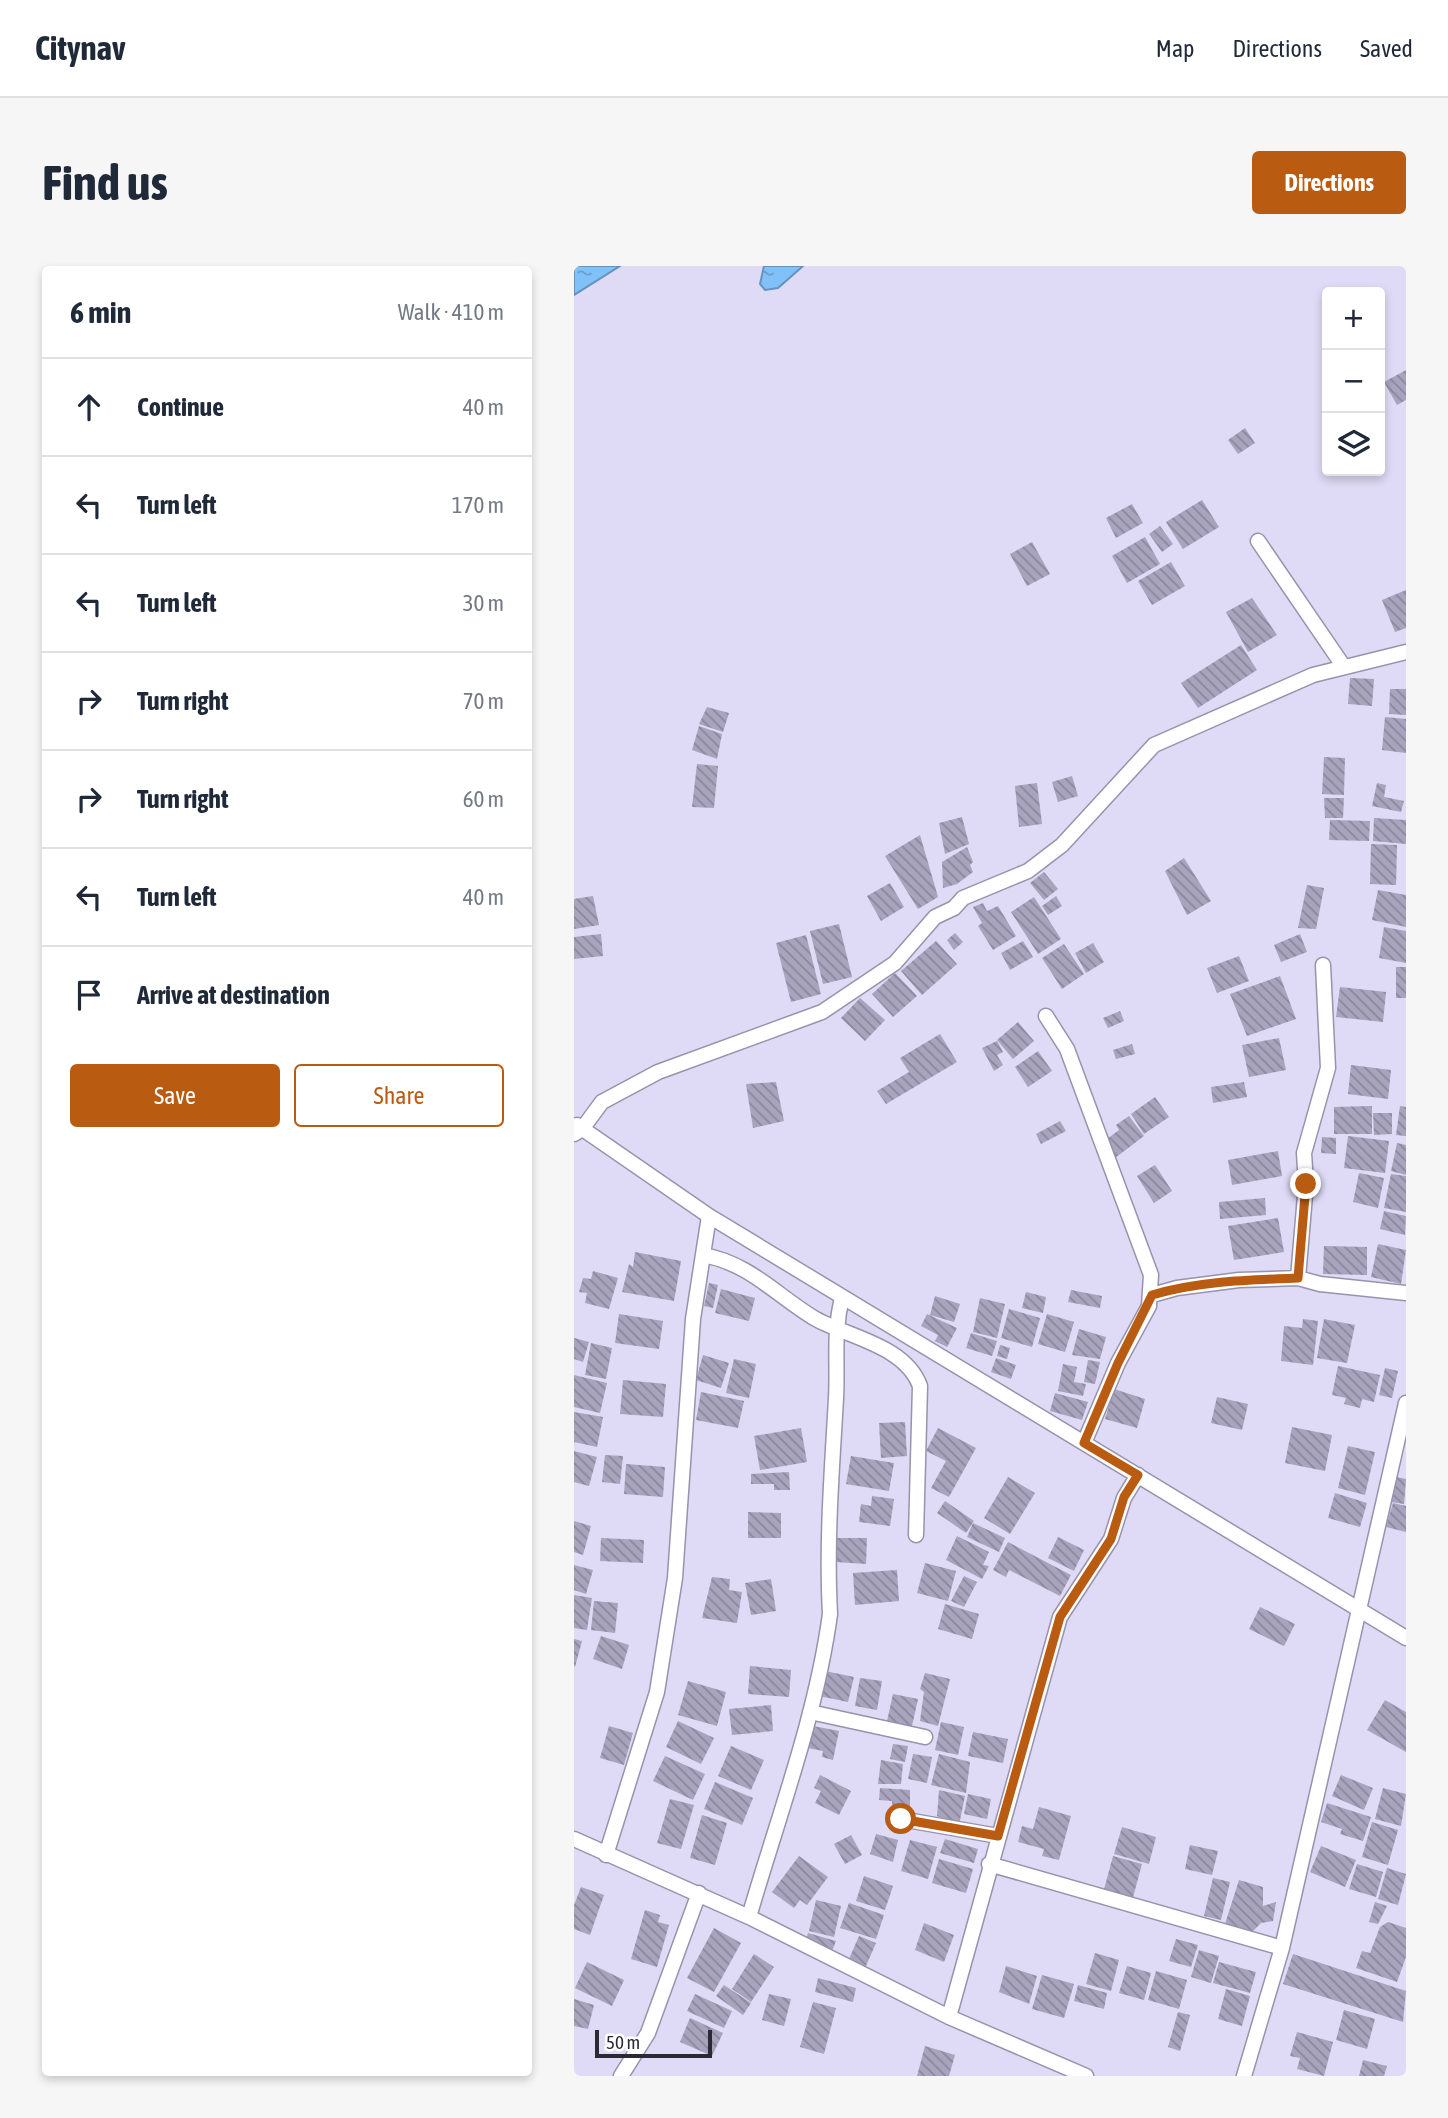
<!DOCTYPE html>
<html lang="en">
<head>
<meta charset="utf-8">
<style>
  body { margin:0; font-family:"Asap Condensed",sans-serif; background:#f6f6f7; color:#1f2937 }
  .controls { position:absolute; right:21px; top:21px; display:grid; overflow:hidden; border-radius:7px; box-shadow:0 4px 10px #0003 }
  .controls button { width:63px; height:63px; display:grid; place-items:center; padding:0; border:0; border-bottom:2px solid #e0e1e3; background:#fff; color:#1f2937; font:35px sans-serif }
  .scale { position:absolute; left:21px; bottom:18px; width:117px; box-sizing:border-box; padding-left:7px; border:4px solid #2b2933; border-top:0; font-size:19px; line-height:24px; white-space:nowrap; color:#2b2933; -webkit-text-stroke:5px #fff; paint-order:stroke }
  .stop { position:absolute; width:21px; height:21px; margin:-16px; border:5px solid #ba5b12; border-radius:50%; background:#fff }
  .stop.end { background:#ba5b12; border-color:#fff; box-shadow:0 2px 7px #0008 }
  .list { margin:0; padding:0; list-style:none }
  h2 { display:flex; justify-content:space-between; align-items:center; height:91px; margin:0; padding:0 28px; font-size:30px }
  h2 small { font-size:23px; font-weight:400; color:#747a83 }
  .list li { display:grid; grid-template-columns:46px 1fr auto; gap:21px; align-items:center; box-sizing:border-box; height:98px; padding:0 28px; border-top:2px solid #e0e1e3 }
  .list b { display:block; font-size:26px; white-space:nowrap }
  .list em { font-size:23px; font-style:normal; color:#747a83 }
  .actions { display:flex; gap:14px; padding:21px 28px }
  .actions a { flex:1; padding:16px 0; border:2px solid #ba5b12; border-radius:7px; text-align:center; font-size:24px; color:#ba5b12 }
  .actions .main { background:#ba5b12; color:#fff }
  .icon { flex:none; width:38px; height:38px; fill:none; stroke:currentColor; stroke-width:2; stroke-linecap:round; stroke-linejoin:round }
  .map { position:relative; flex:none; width:832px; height:1810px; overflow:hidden; border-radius:7px }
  header { display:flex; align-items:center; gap:42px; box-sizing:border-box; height:98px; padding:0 35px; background:#fff; border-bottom:2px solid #e0e1e3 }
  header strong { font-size:33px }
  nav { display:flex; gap:38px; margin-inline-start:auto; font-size:24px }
  .intro { display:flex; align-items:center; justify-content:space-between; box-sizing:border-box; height:168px; padding:0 42px }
  h1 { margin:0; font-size:49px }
  .button { padding:18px 32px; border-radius:7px; background:#ba5b12; color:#fff; font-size:24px; font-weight:700 }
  main { display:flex; gap:42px; padding:0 42px }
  aside { flex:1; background:#fff; border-radius:7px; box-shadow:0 4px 10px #0003 }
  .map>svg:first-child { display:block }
  .water { fill:url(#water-ripples); stroke:#6693be; stroke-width:2 }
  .building { fill:url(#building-back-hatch) }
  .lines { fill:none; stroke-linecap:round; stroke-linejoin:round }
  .minor-casing { stroke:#9893ac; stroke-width:17 }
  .minor { stroke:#fff; stroke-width:14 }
  .route { stroke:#ba5b12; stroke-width:9 }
</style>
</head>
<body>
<header>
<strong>Citynav</strong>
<nav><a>Map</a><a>Directions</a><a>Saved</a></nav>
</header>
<div class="intro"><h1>Find us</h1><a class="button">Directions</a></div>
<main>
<aside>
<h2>6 min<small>Walk · 410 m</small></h2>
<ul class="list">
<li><svg class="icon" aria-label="ahead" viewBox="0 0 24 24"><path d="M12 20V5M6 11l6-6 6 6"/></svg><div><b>Continue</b></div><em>40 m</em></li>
<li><svg class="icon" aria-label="left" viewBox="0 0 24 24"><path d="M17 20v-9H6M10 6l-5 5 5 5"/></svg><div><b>Turn left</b></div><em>170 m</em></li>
<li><svg class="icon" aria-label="left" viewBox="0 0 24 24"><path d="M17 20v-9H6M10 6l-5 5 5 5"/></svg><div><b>Turn left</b></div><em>30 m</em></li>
<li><svg class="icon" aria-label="right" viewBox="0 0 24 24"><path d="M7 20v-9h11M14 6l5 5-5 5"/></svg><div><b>Turn right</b></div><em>70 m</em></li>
<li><svg class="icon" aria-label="right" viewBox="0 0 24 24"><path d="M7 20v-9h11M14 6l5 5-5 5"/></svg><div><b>Turn right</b></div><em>60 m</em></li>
<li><svg class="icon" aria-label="left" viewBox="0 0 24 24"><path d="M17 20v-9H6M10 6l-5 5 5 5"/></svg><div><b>Turn left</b></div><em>40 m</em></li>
<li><svg class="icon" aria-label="arrive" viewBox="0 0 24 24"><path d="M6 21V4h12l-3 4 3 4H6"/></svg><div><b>Arrive at destination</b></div></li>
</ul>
<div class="actions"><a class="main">Save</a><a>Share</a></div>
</aside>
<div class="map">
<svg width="832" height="1810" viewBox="0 0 832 1810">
  <defs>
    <pattern id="water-ripples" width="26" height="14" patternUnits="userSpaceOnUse" patternTransform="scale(1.75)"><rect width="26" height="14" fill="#80c1f9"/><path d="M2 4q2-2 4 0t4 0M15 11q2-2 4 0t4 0" fill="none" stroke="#699dca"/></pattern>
    <pattern id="building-back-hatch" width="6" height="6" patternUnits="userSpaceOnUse" patternTransform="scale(1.75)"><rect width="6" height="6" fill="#a9a4be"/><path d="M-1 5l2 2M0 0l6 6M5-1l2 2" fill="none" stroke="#8a869b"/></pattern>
  </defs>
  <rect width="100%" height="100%" fill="#dfdaf5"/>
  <path class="water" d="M0,0H46L0,29Z
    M190,0H229L204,22L191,24L186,18Z"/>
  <path class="building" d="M832,104V134L823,139L810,116Z
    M671,162L681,177L664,188L654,174Z
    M628,234L645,261L609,283L592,256Z
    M558,238L569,257L542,272L532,252Z
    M586,260L599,278L588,286L575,268Z
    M571,271L586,298L553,317L538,290Z
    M458,276L476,308L453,320L436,288Z
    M597,296L611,320L578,339L564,315Z
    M832,324V362L821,366L808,334Z
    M678,332L703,369L674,386L652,346Z
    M667,379L683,404L624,442L607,417Z
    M776,412L800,413L798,440L774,438Z
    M816,423H832V449L815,448Z
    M133,441L155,447L149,466L125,458Z
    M811,451L832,453V487L808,484Z
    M125,460L148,468L143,493L118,484Z
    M750,491L771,492L770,529L748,528Z
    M123,498L144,500L140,542L118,541Z
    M498,510L504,530L484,536L478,516Z
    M463,517L468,558L445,561L441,520Z
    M803,517L812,519L810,531L830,535L827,546L798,540Z
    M750,532H770L769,552H751Z
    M388,551L395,578L371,588L365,557Z
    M800,552L832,554V578L799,575Z
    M756,554L796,555L795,575L755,574Z
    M346,569L364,631L344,643L311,590Z
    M797,578L823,579L822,619L796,618Z
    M393,581L399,596L396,599L399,606L383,618L369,622L368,596Z
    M610,592L637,635L613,649L591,605Z
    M470,606L484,623L470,634L456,617Z
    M316,617L330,641L307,655L293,630Z
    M733,619L750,622L742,663L724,662Z
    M804,624L832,629V661L798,654Z
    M19,630L25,659L0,663V633Z
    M482,630L488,640L474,649L468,640Z
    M460,631L487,673L464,688L437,646Z
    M409,637L413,645L424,640L442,670L419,684L404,660L408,657L399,641Z
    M265,658L278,711L249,718L236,665Z
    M810,661L832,665V697L805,692Z
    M381,667L389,676L380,684L373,674Z
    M27,668L29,690L0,693V671Z
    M726,668L733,686L707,696L700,679Z
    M232,669L247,728L217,736L202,677Z
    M362,675L383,698L348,729L327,705Z
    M449,675L459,691L436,704L427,687Z
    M519,677L530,696L512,707L501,687Z
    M490,678L510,708L488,723L468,692Z
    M665,690L675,715L643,727L633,702Z
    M822,701H832V732H822Z
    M321,707L343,730L319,751L298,728Z
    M706,710L722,753L673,770L656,728Z
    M766,721L812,726L809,756L762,751Z
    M286,732L311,754L291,775L267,752Z
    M546,745L550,755L534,762L529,752Z
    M444,756L460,775L439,793L423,774Z
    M366,768L383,796L312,838L303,825L335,806L326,792Z
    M705,772L712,804L675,811L668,779Z
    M423,775L429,786L423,789L429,799L420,805L408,782Z
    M558,778L561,788L542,793L539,784Z
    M464,785L478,805L454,821L441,801Z
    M777,799L817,804L814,833L774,828Z
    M202,816L210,855L179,862L172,818Z
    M670,816L673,831L639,837L637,821Z
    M581,831L595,851L570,868L557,848Z
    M798,840V868H760V841Z
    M826,840L832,841V870L822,869Z
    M799,847H818V868L800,869Z
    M555,850L570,870L541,892L529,876L545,864L542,859Z
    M486,855L492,865L467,878L462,868Z
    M774,870L815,875L811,907L770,902Z
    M748,871L762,872V888L747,887Z
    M823,877L832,879V909L817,905Z
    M704,885L708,910L658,919L654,894Z
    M581,899L598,925L580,937L563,910Z
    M785,907L810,912L804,942L779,936Z
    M817,908L832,910V946L810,942Z
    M691,932L692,949L646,953L645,936Z
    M810,945L832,950L831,969L806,963Z
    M704,952L710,986L660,994L654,960Z
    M804,978L832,984L827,1018L797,1011Z
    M750,980L793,981V1009L749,1008Z
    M61,986L107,995L100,1035L48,1026L55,998L59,1001Z
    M19,1005L44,1012L35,1043L11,1037L13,1027L5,1026L9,1012L17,1013Z
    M135,1017L144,1019L139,1042L130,1040Z
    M147,1023L181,1032L175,1055L141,1047Z
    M497,1024L528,1030L526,1042L494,1036Z
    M452,1026L472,1031L469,1047L448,1042Z
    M361,1030L386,1038L380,1056L356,1049Z
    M406,1032L431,1038L423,1072L399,1066Z
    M435,1043L466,1052L458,1081L427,1072Z
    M45,1048L89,1055L85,1083L41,1077Z
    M353,1048L383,1062L373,1081L361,1075L364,1069L347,1060Z
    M473,1048L500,1056L491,1086L464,1078Z
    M729,1053L744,1055L739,1099L707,1095L710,1060L728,1062Z
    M750,1053L781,1059L773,1097L743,1092Z
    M505,1063L532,1071L526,1093L498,1089Z
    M397,1067L423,1075L418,1090L392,1082Z
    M0,1072L15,1076L9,1096L0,1093Z
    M17,1077L38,1082L32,1113L11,1109Z
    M426,1079L436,1082L433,1093L423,1090Z
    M129,1089L155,1097L147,1122L122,1114Z
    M422,1092L442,1099L437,1113L417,1106Z
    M160,1093L182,1098L175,1132L152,1127Z
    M514,1094L526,1096L521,1118L510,1116Z
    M489,1098L503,1101L500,1116L512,1118L509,1130L484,1125Z
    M764,1100L806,1109L800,1136L788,1133L786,1142L770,1138L772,1132L758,1129Z
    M811,1102L824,1105L818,1132L805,1129Z
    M0,1109L33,1117L26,1147L0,1141Z
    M49,1114L92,1118L89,1151L46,1148Z
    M540,1123L571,1133L563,1162L531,1153Z
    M127,1126L170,1135L164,1162L122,1154Z
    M481,1127L514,1136L508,1154L476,1145Z
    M643,1131L674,1138L668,1164L637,1157Z
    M0,1146L29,1151L23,1181L0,1176Z
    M331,1156L333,1190L307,1192L305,1157Z
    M718,1161L758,1169L751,1205L711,1197Z
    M227,1162L233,1196L186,1204L180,1170Z
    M364,1162L402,1182L375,1231L357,1222L372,1195L352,1185Z
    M774,1180L801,1186L791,1229L764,1222Z
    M0,1185L23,1191L15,1220L0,1216Z
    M31,1189L49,1190L46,1218L28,1216Z
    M277,1190L320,1197L315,1225L272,1218Z
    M52,1198L91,1201L89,1231L50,1228Z
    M215,1206L216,1224H200V1218H177V1208Z
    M434,1211L461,1227L436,1268L410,1252Z
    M822,1211L832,1213L830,1238L817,1236Z
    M761,1227L793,1237L786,1261L754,1252Z
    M298,1230L320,1233L316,1260L285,1256L287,1238L297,1240Z
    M371,1235L400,1255L392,1267L363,1247Z
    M819,1237L832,1240V1266L812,1261Z
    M174,1246L207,1247V1272H174Z
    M0,1255L17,1260L9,1289L0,1286Z
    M399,1257L431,1272L425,1286L393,1271Z
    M383,1270L415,1286L409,1299L415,1300L408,1313L372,1294Z
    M484,1271L510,1284L500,1305L474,1292Z
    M27,1272L70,1274L69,1297L26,1295Z
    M262,1272H293L292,1298L262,1296Z
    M434,1276L497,1309L486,1330L435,1304L432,1311L419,1304Z
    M351,1297L382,1305L374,1335L343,1327Z
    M0,1299L19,1304L12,1328L0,1324Z
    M323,1304L325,1335L281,1339L279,1307Z
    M390,1310L403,1316L390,1341L377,1335Z
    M138,1311L156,1313L155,1324L168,1326L163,1357L128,1352Z
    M197,1313L202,1345L177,1349L171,1317Z
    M0,1329L18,1332L13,1364L0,1362Z
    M20,1335L44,1337L41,1367L17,1364Z
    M371,1338L405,1348L398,1373L364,1363Z
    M686,1341L721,1358L710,1380L675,1363Z
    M27,1370L55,1379L48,1403L19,1393Z
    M0,1373L8,1375L1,1401L0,1400Z
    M176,1400L217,1404L215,1431L174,1428Z
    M251,1405L280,1411L274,1436L245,1430Z
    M351,1407L376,1413L364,1460L346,1455L350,1426L346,1423Z
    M286,1412L308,1415L303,1444L281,1440Z
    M114,1415L152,1426L143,1460L104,1449Z
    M319,1428L344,1433L338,1460L313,1455Z
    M811,1434L832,1446V1486L793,1464Z
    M197,1439L199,1465L158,1469L155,1443Z
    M104,1455L140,1472L127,1498L92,1481Z
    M367,1456L390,1461L384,1489L361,1484Z
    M35,1460L59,1467L50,1499L26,1492Z
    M239,1460L265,1465L259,1494L248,1491L249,1485L234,1482Z
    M399,1466L434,1473L429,1497L394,1490Z
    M319,1478L334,1480L331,1496L316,1493Z
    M157,1480L190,1494L177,1524L144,1510Z
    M339,1488L358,1491L353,1517L334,1513Z
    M365,1488L396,1496L392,1527L357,1519Z
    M91,1490L131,1508L119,1534L79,1515Z
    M307,1494L329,1498L327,1518H304Z
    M246,1509L277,1525L265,1549L241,1537L247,1525L240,1522Z
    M767,1509L799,1522L790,1544L758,1530Z
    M141,1516L179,1532L168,1559L130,1543Z
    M306,1522L336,1524V1547L319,1546L318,1535L305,1534Z
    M809,1522L832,1528L827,1560L801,1553Z
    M365,1524L391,1530L385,1559L363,1550Z
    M394,1528L417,1533L413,1553L390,1548Z
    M96,1533L120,1539L107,1583L83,1577Z
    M753,1537L797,1551L789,1575L766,1568L768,1563L747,1556Z
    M465,1541L497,1550L485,1594L468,1590L470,1583L444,1576L448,1560L459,1563Z
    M128,1549L153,1557L141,1599L116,1592Z
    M798,1556L824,1564L814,1599L788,1591Z
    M548,1561L582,1571L575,1598L540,1588Z
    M302,1568L324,1574L319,1596L296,1588Z
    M277,1569L288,1589L271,1598L260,1578Z
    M371,1573L404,1583L400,1597L366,1587Z
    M336,1574L363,1581L354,1613L327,1605Z
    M616,1579L644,1585L638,1609L611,1603Z
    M747,1580L782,1594L771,1621L736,1606Z
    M225,1590L254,1611L233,1639L226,1634L220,1642L198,1626Z
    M539,1590L568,1598L558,1635L529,1627Z
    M365,1593L399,1603L392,1627L358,1617Z
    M783,1598L809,1606L802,1631L775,1623Z
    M813,1602L832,1608L824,1639L804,1633Z
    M290,1610L319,1620L311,1644L282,1635Z
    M639,1612L656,1616L647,1654L630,1650Z
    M665,1614L689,1621V1640L702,1636L699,1655L687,1657L678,1666L651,1658Z
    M7,1621L30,1629L16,1669L0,1663V1639Z
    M242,1634L267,1640L260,1671L235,1665Z
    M801,1636L813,1640L804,1658L795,1656Z
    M275,1637L310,1649L302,1673L266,1662Z
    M71,1644L86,1649L84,1656L95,1659L83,1701L57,1693Z
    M814,1656L832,1662V1691L823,1716L782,1702L788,1685L796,1687L806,1661Z
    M350,1657L380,1669L370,1696L341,1684Z
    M140,1662L167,1677L140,1726L113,1712Z
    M234,1667L262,1675L258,1685L231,1677Z
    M285,1670L302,1677L292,1700L275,1693Z
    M602,1673L624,1679L617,1701L595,1695Z
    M625,1684L645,1690L637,1717L617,1711Z
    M521,1687L545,1694L537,1725L512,1718Z
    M180,1688L200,1701L177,1736L158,1723Z
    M719,1688L832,1725L829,1756L709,1718Z
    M13,1696L50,1714L38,1740L1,1722Z
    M645,1696L682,1706L676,1727L639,1717Z
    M432,1700L463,1710L455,1738L425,1726Z
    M553,1700L577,1707L570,1734L545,1727Z
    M582,1705L613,1714L605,1743L574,1734Z
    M468,1709L500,1718L490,1752L458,1743Z
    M244,1712L282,1722L279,1736L241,1726Z
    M150,1719L177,1737L169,1749L142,1730Z
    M504,1719L533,1727L530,1743L500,1735Z
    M652,1723L676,1730L668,1760L644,1753Z
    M121,1728L158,1745L150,1762L113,1745Z
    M195,1728L217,1733L210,1760L188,1754Z
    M0,1733L20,1739L14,1763L0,1760Z
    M239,1736L262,1742L250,1788L226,1781Z
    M770,1744L801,1753L793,1783L762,1774Z
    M604,1746L616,1749L606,1785L594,1781Z
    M116,1752L149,1767L138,1790L106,1776Z
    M723,1766L759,1776L750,1810L723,1803L726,1792L716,1790Z
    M351,1780L381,1789L375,1810H343Z
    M789,1794L813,1800L810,1810H785Z"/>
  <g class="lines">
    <defs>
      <path id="minor" d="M684,275L770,401
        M472,750L493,783L577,1009L575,1040L544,1097L510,1177
        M3,859L135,950L832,1372
        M0,868L8,863L28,836L84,806L248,746L321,697L361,651L380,642L389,632L454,605L488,579L580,479L739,409L832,386
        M129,989C175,997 202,1029 240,1052C273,1071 331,1079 346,1120L342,1269
        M724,1012L732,918L730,887L754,802L749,699
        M578,1029L603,1022L665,1014L724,1012L746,1018L832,1027
        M236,1446L351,1471
        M327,1553L424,1570
        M0,1573L175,1651L375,1751L512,1810
        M32,1589L83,1426L101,1312L119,1053L135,950
        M415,1598L708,1682
        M175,1651C204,1551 242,1451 256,1348C252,1276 258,1204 262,1132C264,1095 259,1069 268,1031
        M375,1751L486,1351L537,1273L550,1232L564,1209
        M47,1810L74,1767L125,1627
        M670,1810L708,1682L832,1137"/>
    </defs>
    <use href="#minor" class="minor-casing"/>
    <use href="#minor" class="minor"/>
  </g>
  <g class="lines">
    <path class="route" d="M327,1553L424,1570L486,1351L537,1273L550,1231L564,1209L510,1177L544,1097L578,1029C625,1015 675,1014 724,1012L732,918"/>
  </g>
</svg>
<div class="controls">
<button>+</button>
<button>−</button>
<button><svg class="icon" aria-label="layers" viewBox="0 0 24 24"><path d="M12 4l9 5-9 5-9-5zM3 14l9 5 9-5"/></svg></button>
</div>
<div class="scale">50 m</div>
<div class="stop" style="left:327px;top:1553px"></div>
<div class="stop end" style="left:732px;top:918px"></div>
</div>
</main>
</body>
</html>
